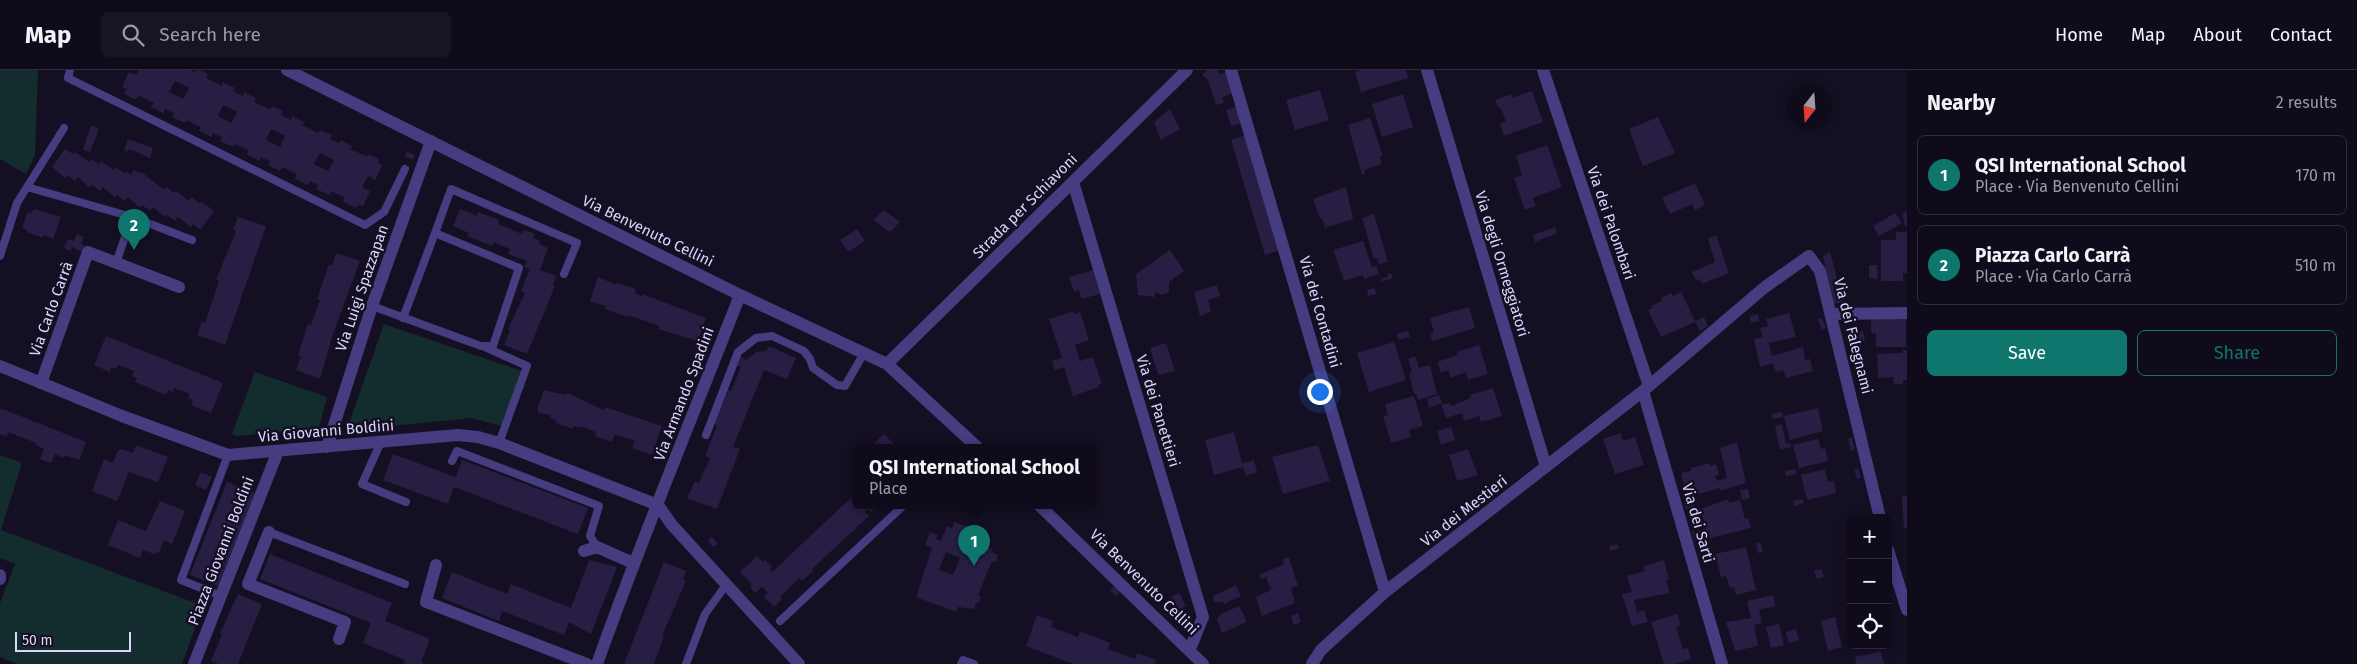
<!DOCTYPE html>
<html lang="en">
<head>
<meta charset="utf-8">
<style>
  body { margin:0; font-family:"Fira Sans",sans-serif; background:#191423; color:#f1f3f6 }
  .controls { position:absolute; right:15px; bottom:15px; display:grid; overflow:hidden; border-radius:8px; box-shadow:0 2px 12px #0003 }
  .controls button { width:45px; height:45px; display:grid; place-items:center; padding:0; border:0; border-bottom:1px solid #302b39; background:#100b1a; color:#f1f3f6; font:25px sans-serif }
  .compass { position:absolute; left:1787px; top:15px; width:45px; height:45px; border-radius:50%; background:#100b1a; box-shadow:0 2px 12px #0003; rotate:197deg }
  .scale { position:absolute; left:15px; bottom:12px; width:116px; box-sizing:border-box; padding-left:5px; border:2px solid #dcd4fd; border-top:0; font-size:14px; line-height:18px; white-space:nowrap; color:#dcd4fd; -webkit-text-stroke:4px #150f23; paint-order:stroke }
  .you { position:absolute; left:1319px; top:321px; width:18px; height:18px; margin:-12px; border:4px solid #fff; border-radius:50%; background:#1a73e8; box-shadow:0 0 0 8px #1a73e833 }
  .badge { display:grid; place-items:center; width:32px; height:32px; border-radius:50%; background:#0f766e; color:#fff; font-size:16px; font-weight:700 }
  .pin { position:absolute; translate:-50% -41px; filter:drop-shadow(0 1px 2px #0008) }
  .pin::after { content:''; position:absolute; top:26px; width:18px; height:15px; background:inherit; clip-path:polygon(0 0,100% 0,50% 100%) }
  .popup { position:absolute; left:852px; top:374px; width:245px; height:65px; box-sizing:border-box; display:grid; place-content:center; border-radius:8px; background:#100b1a; filter:drop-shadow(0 1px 4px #0005); font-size:16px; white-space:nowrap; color:#9c9ba2 }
  .popup b { font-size:19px; color:#f1f3f6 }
  .popup::after { content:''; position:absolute; left:50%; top:100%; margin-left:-10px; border:10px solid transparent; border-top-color:#100b1a }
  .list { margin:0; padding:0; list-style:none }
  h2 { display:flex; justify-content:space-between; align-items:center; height:65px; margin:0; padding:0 20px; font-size:21px }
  h2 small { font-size:16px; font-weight:400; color:#9c9ba2 }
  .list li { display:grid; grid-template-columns:32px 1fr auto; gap:15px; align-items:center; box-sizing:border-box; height:80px; margin:0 10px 10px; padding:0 10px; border:1px solid #302b39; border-radius:8px }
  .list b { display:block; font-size:19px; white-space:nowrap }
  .list p { margin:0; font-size:16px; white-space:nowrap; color:#9c9ba2 }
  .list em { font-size:16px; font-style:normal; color:#9c9ba2 }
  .actions { display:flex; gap:10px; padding:15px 20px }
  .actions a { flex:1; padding:11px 0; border:1px solid #0f766e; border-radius:8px; text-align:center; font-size:18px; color:#0f766e }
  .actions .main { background:#0f766e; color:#fff }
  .icon { flex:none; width:28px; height:28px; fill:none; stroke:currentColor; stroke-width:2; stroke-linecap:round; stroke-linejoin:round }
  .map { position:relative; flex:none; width:1907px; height:594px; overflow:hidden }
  header { display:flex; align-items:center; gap:30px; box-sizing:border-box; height:70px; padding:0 25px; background:#100b1a; border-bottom:1px solid #302b39 }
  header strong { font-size:24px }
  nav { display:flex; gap:28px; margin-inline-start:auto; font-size:18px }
  .search { width:350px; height:45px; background:#191423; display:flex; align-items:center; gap:12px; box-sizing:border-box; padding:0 18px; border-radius:8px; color:#9c9ba2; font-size:19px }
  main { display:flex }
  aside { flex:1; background:#100b1a }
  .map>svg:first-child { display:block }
  .green { fill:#132c2d }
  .building { fill:#281d43; fill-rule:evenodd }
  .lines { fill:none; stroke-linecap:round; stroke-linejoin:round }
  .service { stroke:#453d80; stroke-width:8 }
  .minor { stroke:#453d80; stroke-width:12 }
  .labels { text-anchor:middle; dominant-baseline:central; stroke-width:5; stroke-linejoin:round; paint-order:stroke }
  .street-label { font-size:15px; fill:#dcd4fd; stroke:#150f23 }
</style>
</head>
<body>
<header>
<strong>Map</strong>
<div class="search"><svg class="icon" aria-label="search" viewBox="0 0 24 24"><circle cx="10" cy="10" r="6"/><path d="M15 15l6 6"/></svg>Search here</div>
<nav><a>Home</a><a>Map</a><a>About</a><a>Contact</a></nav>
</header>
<main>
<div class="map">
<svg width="1907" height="594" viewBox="0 0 1907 594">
  <rect width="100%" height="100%" fill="#150f23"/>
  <path class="green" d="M0,0H38L35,85L26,104L0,89Z
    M384,254L522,301L502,356L471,348L352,360L347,359Z
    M255,302L327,327L319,358L237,366L232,364Z
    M0,385L22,393L1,460L203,536L182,594H17L0,587V533L15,494L0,488Z"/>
  <path class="building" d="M139,0H190L194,2L199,0L208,4L206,8L222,16L223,12L235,18L233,21L243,26L244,22L256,28L254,32L270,39L272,36L283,41L281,45L291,50L292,46L304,52L303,55L318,63L320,60L332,65L330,69L339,73L341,70L352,76L351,79L367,87L368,84L379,89L378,93L382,95L375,110L368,106L362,118L370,121L363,136L358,135L356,138L343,132L345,128L331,121L329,125L316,119L318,115L310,111L308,115L295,109L297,104L282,97L280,101L268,95L270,91L261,87L260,91L247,84L249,81L235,74L233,77L220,71L222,67L213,63L212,67L199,61L201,57L186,50L185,53L172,47L174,43L165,39L163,43L151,37L154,33L138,25L136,30L124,24L127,19L122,17L129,2L136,5ZM175,11L189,18L183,29L169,22ZM223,35L237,42L231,53L218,46ZM271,59L285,66L280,77L266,70ZM320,83L334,90L328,101L314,94Z
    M1207,0H1217L1220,4L1227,1L1234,23L1222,27L1224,33L1216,35L1208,10L1202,5Z
    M1361,0H1406L1408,8L1361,22L1355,2Z
    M1320,20L1329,50L1295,60L1286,30Z
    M1532,21L1543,52L1504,66L1500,54L1506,51L1500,37L1498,38L1495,30L1511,24L1512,28Z
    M1403,24L1413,57L1382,67L1372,34Z
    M1238,36L1243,53L1231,56L1226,40Z
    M1170,39L1180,59L1161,70L1154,52Z
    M1658,47L1675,83L1643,96L1629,59Z
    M1370,48L1383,86L1380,87L1382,94L1364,100L1365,104L1362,105L1348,55Z
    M91,55L99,59L90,82L83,80Z
    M1246,65L1280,180L1265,185L1231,70Z
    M128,69L153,78L150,88L129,79L127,82L124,80Z
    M1547,75L1562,117L1533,128L1536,136L1525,140L1514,108L1522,105L1516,86Z
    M65,79L73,84L75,82L89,92L91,89L99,94L101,91L114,100L116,97L125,103L126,101L131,105L134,100L144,104L164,120L166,117L174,123L176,121L189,131L191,127L200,133L201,131L214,141L200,160L193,154L191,157L178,147L175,151L167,145L165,147L153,137L150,141L142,135L140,138L128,127L125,131L117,125L115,128L103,117L100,121L92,115L90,118L78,107L75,111L67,105L65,108L52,97Z
    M407,82L415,85L413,89L405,87Z
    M1695,113L1705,135L1695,140L1692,134L1670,144L1662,128Z
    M1346,117L1353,149L1325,158L1322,148L1320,149L1313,129Z
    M34,139L61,147L53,169L44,165L43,168L26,162L27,160L22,158L28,142L32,143Z
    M460,139L477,146L478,142L499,150L498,154L522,164L524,160L535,164L533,168L540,171L539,174L548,178L540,200L556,206L553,215L555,216L527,284L504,275L510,260L508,259L525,223L521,221L530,199L524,197L527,191L508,184L510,179L494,172L492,176L467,166L469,163L453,156Z
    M884,140L900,152L890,162L873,150Z
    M1907,142V156H1905L1902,143Z
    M1895,143L1902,153L1879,166L1873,156Z
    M1374,144L1388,192L1379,194L1377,188L1374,189L1362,148Z
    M238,147L266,156L225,275L197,265L202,251L205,253L219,211L216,210L236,161L233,160Z
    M1555,157L1557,163L1535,172L1533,165Z
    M857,159L865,171L848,182L840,170Z
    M1896,162H1907V203H1903V211H1881V170H1896Z
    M77,164L84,167L81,174L85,176L82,182L72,177L70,181L64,178L68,169L74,171Z
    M1716,165L1729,203L1702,214L1699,209L1696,210L1692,202L1715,192L1708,169Z
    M1363,171L1372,197L1376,196L1379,204L1364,209L1363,205L1344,211L1333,180Z
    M1170,180L1184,201L1169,212V222L1162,225L1155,222V227L1138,225L1136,204Z
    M1830,182L1844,234L1834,233L1823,186Z
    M336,183L360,191L333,264L320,309L296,300L301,286L298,285L308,254L311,255L320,230L317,229L329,194L332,196Z
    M1869,195H1877L1878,209L1869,208Z
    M1306,196L1310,207L1307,209L1303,197Z
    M1093,200L1100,224L1081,229L1079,220L1074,222L1069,207Z
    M1391,203L1393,208L1381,212V209L1388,207V204Z
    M598,207L616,215L617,213L636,219L635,223L642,226V224L706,248L698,271L658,259L659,256L628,245V247L605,239L606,236L590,231Z
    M1217,215L1220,226L1208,230L1211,241L1200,246L1194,222Z
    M1375,218L1376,224L1368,226L1367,220Z
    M1681,222L1695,251L1704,247L1708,256L1700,261L1695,252L1661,267L1648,240L1652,238L1651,236L1662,230L1661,228L1671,223L1673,226Z
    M1469,237L1475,258L1432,271L1430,263L1434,262L1430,248Z
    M1074,241L1075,244L1080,242L1089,270L1075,275L1080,291L1093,287L1102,314L1098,315L1099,317L1073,326L1064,297L1055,300L1052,291L1062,288L1049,249Z
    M1789,243L1796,267L1769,273L1772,286L1803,277L1805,290L1810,289L1813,301L1786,308L1783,300L1776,302L1773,293L1760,297L1754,269L1763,267L1760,258L1768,256L1766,249Z
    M1758,244L1759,251L1751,253L1750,246Z
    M1822,248L1826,258L1822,260L1818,249Z
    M1871,249H1906V277H1876V263H1871Z
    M1408,261L1410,267L1399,270L1397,264Z
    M1863,261L1865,271L1855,273L1853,263Z
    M106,266L223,313L211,343L191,335L193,330L188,328L190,324L174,318L173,322L168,320L166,325L135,312L137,308L132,306L134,301L118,295L116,299L111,297L110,302L94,295Z
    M1394,272L1406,310L1369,322L1357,283Z
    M1166,273L1175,301L1158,305L1150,278Z
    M1479,275L1488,304L1468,310L1466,302L1451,308L1448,300L1441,303L1437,292L1458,285L1457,282Z
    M769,276L796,288L787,309L764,300L733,377L740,379L717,439L687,428L695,411L699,413L710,388L705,386L717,356L714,355L728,320L731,321L741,297L734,295L738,285L746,290L756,282L766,281Z
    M1903,280H1907V310H1903V314H1894L1893,307L1878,308L1877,284L1903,283Z
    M1415,286L1419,298L1430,295L1437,324L1418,330L1416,324H1414L1409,303L1412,302L1408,289Z
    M1493,318L1502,346L1481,352L1479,346L1464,351L1462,343L1446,348L1441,335L1450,333L1451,336L1471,328L1470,325Z
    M544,320L566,325L567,323L604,340L605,337L662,356L652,385L632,378L635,371L615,364L612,372L595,366L596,362L584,357L581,356L580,358L574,356L573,359L556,353V350L550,348L551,345L539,343L537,340Z
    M1439,325L1442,333L1429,338L1427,329Z
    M1414,326L1423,356L1409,360L1411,367L1391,373L1383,346L1388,345L1385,334Z
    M0,338L86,372L79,390L65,385L64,388L55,384L51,393L40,389L44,379L35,375L36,373L8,362L7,366L0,364Z
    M1818,338L1823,361L1790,370L1784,346Z
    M1782,342L1783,347L1773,349L1771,344Z
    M1782,354L1786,374L1790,373L1791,377L1780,380L1775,356Z
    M1451,357L1455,370L1441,375L1437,361Z
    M1234,362L1242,393L1254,390L1257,402L1246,406L1243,397L1214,405L1205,370Z
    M1621,363L1623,371L1635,367L1644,395L1615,404L1603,369Z
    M884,364L896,376L898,374L902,377H870Z
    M1852,367L1855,379L1851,381L1848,369Z
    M1818,369L1821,379L1825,378L1828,391L1799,398L1793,375Z
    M1737,372L1746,413L1720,421V418L1687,427L1681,403L1691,401V398L1709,393L1710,396L1716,394L1719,405L1715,406L1717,411L1727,408L1720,378Z
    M136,375L168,387L158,412L129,402L117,431L92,421L104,389L113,393L118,380L122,379L133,383Z
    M1318,375L1330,411L1283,424L1272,387Z
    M1468,379L1478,405L1457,411L1449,385Z
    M393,384L456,407L462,390L588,438L578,464L454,417L448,434L383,410Z
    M1858,398L1861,408L1857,409L1854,399Z
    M1795,399L1796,404L1786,406L1785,401Z
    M1825,399L1828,412L1834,411L1836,423L1807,430L1801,405Z
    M201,402L212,407L206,420L195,415Z
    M227,412L255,423L218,516L190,505Z
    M1748,419L1750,428L1742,430L1740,420Z
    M855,424V435H879L871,442L868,439L865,442L869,446L812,499L813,501L802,511L799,508L780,527L782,529L774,537L764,527L768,523L762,517L755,523L750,517L752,514L740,502L757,486L763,492L765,490L772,497L770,500L772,502Z
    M1902,426H1907V458H1904Z
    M1728,429L1729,433L1740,430L1745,449L1748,448L1751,458L1695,472L1692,462L1706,459L1701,439Z
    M1803,429L1804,433L1794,436L1793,431Z
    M160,431L185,441L172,474L164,470L159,482L154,484L143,480L140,488L108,475L118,450L146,461Z
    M1694,431L1695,437L1686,439L1684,433Z
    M954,452L971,458L966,472L981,478L982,475L992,479L991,482L998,485L996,492L992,491L978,525L981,526L979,533H976L974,539L958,537L956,542L916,527L932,478L925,475L930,462L938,465L936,469L941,471L947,456L952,458ZM946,482L960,488L953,505L939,500Z
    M712,467L718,474L713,477L708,470Z
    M1760,472L1763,482L1758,483L1756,473Z
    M1617,474L1619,478L1610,481L1609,476Z
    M1746,477L1756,520L1736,525L1734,517L1730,518L1726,506L1721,507L1715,484Z
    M270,484L392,533L385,551L430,569L421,592L425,594H404L405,590L363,573L371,553L260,509Z
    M1289,487L1298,516L1291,518L1295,533L1262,546L1256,527L1271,520L1266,507L1262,509L1259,505L1284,494L1283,489Z
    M589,490L617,497L591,564L569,552L564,565L502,541L499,551L442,528L452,502L507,524L511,514L571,538Z
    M1664,490L1669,510L1666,511L1670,523L1634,530L1637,542L1644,540L1648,552L1632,556L1622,524L1632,522L1627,506L1645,501L1644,496Z
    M664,492L686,501L683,509L686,511L662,566L664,567L654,594H624Z
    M1821,499L1824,507L1817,509L1814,501Z
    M1236,515L1241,526L1224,534L1223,532H1214L1213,526Z
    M1114,516L1120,522L1116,526L1110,520Z
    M1179,523L1186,536L1179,540L1171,527Z
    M238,524L262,534L238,594H219L211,591L222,564L220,563Z
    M1773,525L1775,536L1759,540L1762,553L1754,555L1758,576L1735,581L1726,552L1751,548L1747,531Z
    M1239,536L1247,552L1222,563L1217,549L1221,544Z
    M1298,543L1301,552L1294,555L1291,546Z
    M1677,544L1681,555L1676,557L1683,579L1688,578L1691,589L1675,594H1664L1651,552Z
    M1037,545L1053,551L1051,557L1078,567L1080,561L1110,573L1108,579L1135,589L1137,583L1156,590L1155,594H1073L1026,576Z
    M1835,547L1842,577L1828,581L1821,551Z
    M1779,554L1784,575L1771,578L1766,557Z
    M1796,559L1799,570L1789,573L1786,562Z
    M1881,581L1884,594H1856L1855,587Z"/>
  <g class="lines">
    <path class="service" d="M70,0L68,8L365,155L384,142L405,99
      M27,117L132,147L192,170
      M435,163L451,119L577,173L564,204
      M0,186L17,133L64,58
      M116,193L132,147
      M372,236L481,276H493L519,198L435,163L403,248
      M485,277L527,296L499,373
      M706,365L738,282L756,268L772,266L804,281L810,289L813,298L837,315L845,316L864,283
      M380,374L362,414L406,432
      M452,391L457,381L599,436L590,466L597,477
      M269,462L405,514
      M221,526L181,510L228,385
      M780,551L904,435
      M686,594L705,544L726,515
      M961,594L963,590L974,594"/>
    <path class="minor" d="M287,0L740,225L887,294L977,377
      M1231,0L1385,522
      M1427,0L1546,397
      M1543,0L1649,316
      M1073,112L1203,547L1190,579
      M1831,244L1907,243
      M887,294L1187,0
      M0,296L122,346L228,385L458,365L478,367L499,373L658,435L672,455L799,594
      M41,313L88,182L179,217
      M1643,321L1722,594
      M327,377L372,236L431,71
      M1039,435L1203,594
      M269,462L248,514L345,552L339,569
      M1888,480L1907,540
      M584,481L597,477L633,493
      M436,495L426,532L587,594
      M0,505V509
      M194,594L278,381
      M597,594C641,470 692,348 740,225
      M1312,594L1321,580L1385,522L1643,321L1765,217L1809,186L1820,201L1880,448"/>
  </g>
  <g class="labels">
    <g class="street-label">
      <text transform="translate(1025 136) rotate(-45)">Strada per Schiavoni</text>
      <text transform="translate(1611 153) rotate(71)">Via dei Palombari</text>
      <text transform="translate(648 161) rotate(26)">Via Benvenuto Cellini</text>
      <text transform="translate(1502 194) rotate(73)">Via degli Ormeggiatori</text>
      <text transform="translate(362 218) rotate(-71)">Via Luigi Spazzapan</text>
      <text transform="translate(51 239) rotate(-70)">Via Carlo Carrà</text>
      <text transform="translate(1320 242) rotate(74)">Via dei Contadini</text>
      <text transform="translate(1853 266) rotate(76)">Via dei Falegnami</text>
      <text transform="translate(684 324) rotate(-69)">Via Armando Spadini</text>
      <text transform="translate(1158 341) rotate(73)">Via dei Panettieri</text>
      <text transform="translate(326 361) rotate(-5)">Via Giovanni Boldini</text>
      <text transform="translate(1464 441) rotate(-38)">Via dei Mestieri</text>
      <text transform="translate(1698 453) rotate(74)">Via dei Sarti</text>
      <text transform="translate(221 481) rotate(-69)">Piazza Giovanni Boldini</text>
      <text transform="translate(1144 512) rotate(44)">Via Benvenuto Cellini</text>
    </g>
  </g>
</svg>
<div class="controls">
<button>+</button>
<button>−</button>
<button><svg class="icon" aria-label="locate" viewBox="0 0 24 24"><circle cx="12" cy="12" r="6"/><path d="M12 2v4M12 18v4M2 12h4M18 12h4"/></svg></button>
</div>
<svg class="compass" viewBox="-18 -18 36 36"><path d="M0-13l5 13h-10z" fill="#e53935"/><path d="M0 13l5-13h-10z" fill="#9c9ba2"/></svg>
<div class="scale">50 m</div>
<div class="you"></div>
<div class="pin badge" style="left:974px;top:496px">1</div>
<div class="popup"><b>QSI International School</b>Place</div>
<div class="pin badge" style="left:134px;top:180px">2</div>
</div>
<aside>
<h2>Nearby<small>2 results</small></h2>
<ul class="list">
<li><span class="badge">1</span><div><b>QSI International School</b><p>Place · Via Benvenuto Cellini</p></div><em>170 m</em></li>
<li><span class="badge">2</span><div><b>Piazza Carlo Carrà</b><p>Place · Via Carlo Carrà</p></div><em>510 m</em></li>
</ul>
<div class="actions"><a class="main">Save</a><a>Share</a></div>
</aside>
</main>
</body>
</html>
